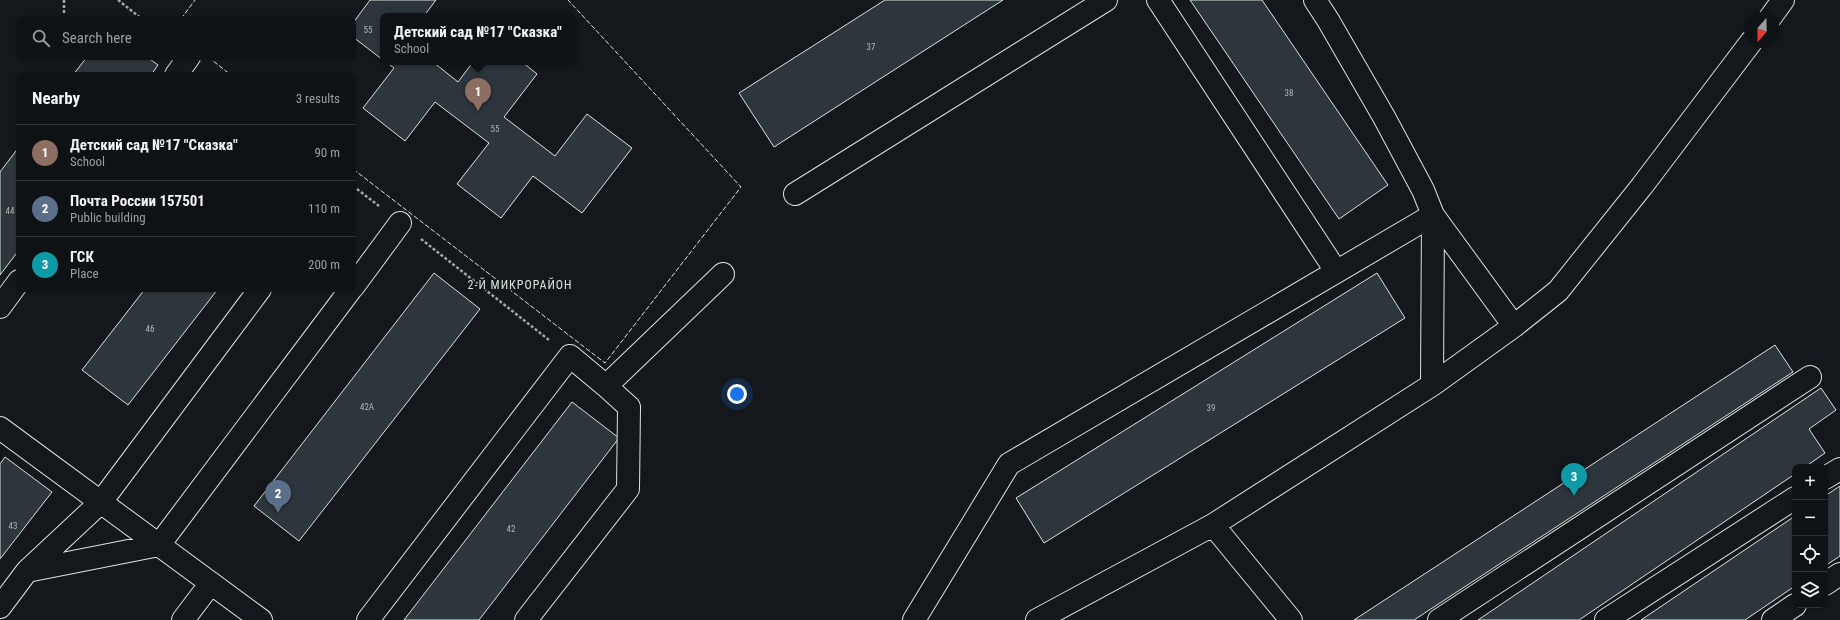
<!DOCTYPE html>
<html lang="en">
<head>
<meta charset="utf-8">
<style>
  body { margin:0; font-family:"Roboto Condensed",sans-serif; background:#1d2022; color:#f1f3f6 }
  .controls { position:absolute; right:12px; bottom:12px; display:grid; overflow:hidden; border-radius:8px; box-shadow:0 1px 3px #0004 }
  .controls button { width:36px; height:36px; display:grid; place-items:center; padding:0; border:0; border-bottom:1px solid #2f3234; background:#0f1215; color:#f1f3f6; font:20px sans-serif }
  .compass { position:absolute; left:1744px; top:12px; width:36px; height:36px; border-radius:50%; background:#0f1215; box-shadow:0 1px 3px #0004; rotate:200deg }
  .you { position:absolute; left:737px; top:394px; width:14px; height:14px; margin:-10px; border:3px solid #fff; border-radius:50%; background:#1a73e8; box-shadow:0 0 0 6px #1a73e833 }
  .badge { display:grid; place-items:center; width:26px; height:26px; border-radius:50%; background:#ffb74d; color:#fff; font-size:13px; font-weight:700 }
  .pin { position:absolute; translate:-50% -33px; filter:drop-shadow(0 1px 2px #0008) }
  .pin::after { content:''; position:absolute; top:21px; width:14px; height:12px; background:inherit; clip-path:polygon(0 0,100% 0,50% 100%) }
  .popup { position:absolute; left:380px; top:13px; width:196px; height:52px; box-sizing:border-box; display:grid; place-content:center; border-radius:8px; background:#0f1215; filter:drop-shadow(0 1px 3px #0005); font-size:13px; white-space:nowrap; color:#9b9ea0 }
  .popup b { font-size:15px; color:#f1f3f6 }
  .popup::after { content:''; position:absolute; left:50%; top:100%; margin-left:-8px; border:8px solid transparent; border-top-color:#0f1215 }
  .list { margin:0; padding:0; list-style:none }
  h2 { display:flex; justify-content:space-between; align-items:center; height:52px; margin:0; padding:0 16px; font-size:17px }
  h2 small { font-size:13px; font-weight:400; color:#9b9ea0 }
  .list li { display:grid; grid-template-columns:26px 1fr auto; gap:12px; align-items:center; box-sizing:border-box; height:56px; padding:0 16px; border-top:1px solid #2f3234 }
  .list b { display:block; font-size:15px; white-space:nowrap }
  .list p { margin:0; font-size:13px; white-space:nowrap; color:#9b9ea0 }
  .list em { font-size:13px; font-style:normal; color:#9b9ea0 }
  .icon { flex:none; width:22px; height:22px; fill:none; stroke:currentColor; stroke-width:2; stroke-linecap:round; stroke-linejoin:round }
  .map { position:relative; flex:none; width:1840px; height:620px; overflow:hidden }
  .search { position:absolute; background:#0f1215; box-shadow:0 1px 3px #0004; left:16px; top:16px; width:340px; height:44px; display:flex; align-items:center; gap:10px; box-sizing:border-box; padding:0 14px; border-radius:8px; color:#9b9ea0; font-size:15px }
  .panel { position:absolute; background:#0f1215; box-shadow:0 1px 3px #0004; left:16px; top:72px; width:340px; height:220px; border-radius:8px }
  .map>svg:first-child { display:block }
  .building { fill:#2c363c; stroke:#d8e6dc }
  .lines { fill:none; stroke-linecap:round; stroke-linejoin:round }
  .minor-casing { stroke:#d8e6dc; stroke-width:24 }
  .path { stroke:#9da8a2; stroke-width:2.5; stroke-dasharray:3 2; stroke-linecap:butt }
  .minor { stroke:#14181c; stroke-width:22 }
  .fence { stroke:#d8e6dc; stroke-width:1; stroke-dasharray:5 2; stroke-linecap:butt }
  .labels { text-anchor:middle; dominant-baseline:central; stroke-width:3; stroke-linejoin:round; paint-order:stroke }
  .number-label { font-size:9px; fill:#adbab4 }
  .neighbourhood-label { font-size:12px; letter-spacing:1px; fill:#d8e6dc; stroke:#14181c }
</style>
</head>
<body>
<div class="map">
<svg width="1840" height="620" viewBox="0 0 1840 620">
  <rect width="100%" height="100%" fill="#14181c"/>
  <path class="building" d="M370,0H436L424,16H383V60L353,37V23Z
    M885,0H1003L774,147L739,93Z
    M1190,0H1262L1388,185L1339,219Z
    M87,57H147L158,65L151,75H73Z
    M386,62H433L458,82L473,62H522L537,74L504,117L555,156L587,114L632,148L582,213L533,176L501,218L457,184L489,143L435,102L405,141L363,108L394,68Z
    M19,147V250L0,275V172Z
    M434,273L480,309L299,541L254,506Z
    M1377,273L1405,318L1044,543L1016,498Z
    M145,289H218L128,405L82,370Z
    M1775,345L1793,372L1414,620H1354Z
    M1821,388L1836,410L1809,429L1825,453L1805,467H1795V474L1579,620H1478Z
    M572,402L619,438L479,620H404Z
    M5,457L52,492L0,559V464Z
    M1840,486V556L1825,566V496Z
    M1795,516V586L1745,620H1641Z"/>
  <g class="lines">
    <defs>
      <path id="minor" d="M1158,0L1336,271
        M1770,18L1783,0
        M176,75L189,57
        M795,194L1106,0
        M353,287L400,223
        M0,307L19,281
        M1514,326L1558,291L1642,186L1751,42
        M0,428L261,620
        M1825,478L1840,469
        M1213,525L1291,620
        M27,571L101,502L260,289
        M1825,584L1840,574
        M0,607L27,571L159,545L351,289
        M183,620L211,583
        M368,620L570,356L606,386
        M526,620L628,489L629,407L606,386L723,274
        M914,620L1009,464L1433,215L1432,385
        M1037,620L1213,525L1432,385L1514,326L1433,215L1423,190L1384,117L1328,20L1315,0
        M1439,620L1810,377
        M1606,620L1795,498
        M1773,620L1795,605"/>
    </defs>
    <use href="#minor" class="minor-casing"/>
    <path class="path" d="M64,0V15
      M118,0L142,19
      M353,186L379,206
      M421,239L549,340"/>
    <use href="#minor" class="minor"/>
    <path class="fence" d="M181,19L195,0
      M208,57L231,75
      M353,169L605,363L741,187L568,0"/>
  </g>
  <g class="labels">
    <g class="number-label">
      <text x="368" y="30">55</text>
      <text x="871" y="47">37</text>
      <text x="1289" y="93">38</text>
      <text x="495" y="129">55</text>
      <text x="10" y="211">44</text>
      <text x="150" y="329">46</text>
      <text x="367" y="407">42А</text>
      <text x="1211" y="408">39</text>
      <text x="13" y="526">43</text>
      <text x="511" y="529">42</text>
    </g>
    <g class="neighbourhood-label">
      <text x="520" y="285">2-Й МИКРОРАЙОН</text>
    </g>
  </g>
</svg>
<div class="controls">
<button>+</button>
<button>−</button>
<button><svg class="icon" aria-label="locate" viewBox="0 0 24 24"><circle cx="12" cy="12" r="6"/><path d="M12 2v4M12 18v4M2 12h4M18 12h4"/></svg></button>
<button><svg class="icon" aria-label="layers" viewBox="0 0 24 24"><path d="M12 4l9 5-9 5-9-5zM3 14l9 5 9-5"/></svg></button>
</div>
<svg class="compass" viewBox="-18 -18 36 36"><path d="M0-13l5 13h-10z" fill="#e53935"/><path d="M0 13l5-13h-10z" fill="#9b9ea0"/></svg>
<div class="you"></div>
<div class="pin badge" style="left:478px;top:111px;background:#8d6e63">1</div>
<div class="popup"><b>Детский сад №17 &quot;Сказка&quot;</b>School</div>
<div class="pin badge" style="left:278px;top:513px;background:#5c6f8a">2</div>
<div class="pin badge" style="left:1574px;top:496px;background:#0f9aa8">3</div>
<div class="search"><svg class="icon" aria-label="search" viewBox="0 0 24 24"><circle cx="10" cy="10" r="6"/><path d="M15 15l6 6"/></svg>Search here</div>
<section class="panel">
<h2>Nearby<small>3 results</small></h2>
<ul class="list">
<li><span class="badge" style="background:#8d6e63">1</span><div><b>Детский сад №17 &quot;Сказка&quot;</b><p>School</p></div><em>90 m</em></li>
<li><span class="badge" style="background:#5c6f8a">2</span><div><b>Почта России 157501</b><p>Public building</p></div><em>110 m</em></li>
<li><span class="badge" style="background:#0f9aa8">3</span><div><b>ГСК</b><p>Place</p></div><em>200 m</em></li>
</ul>
</section>
</div>
</body>
</html>
